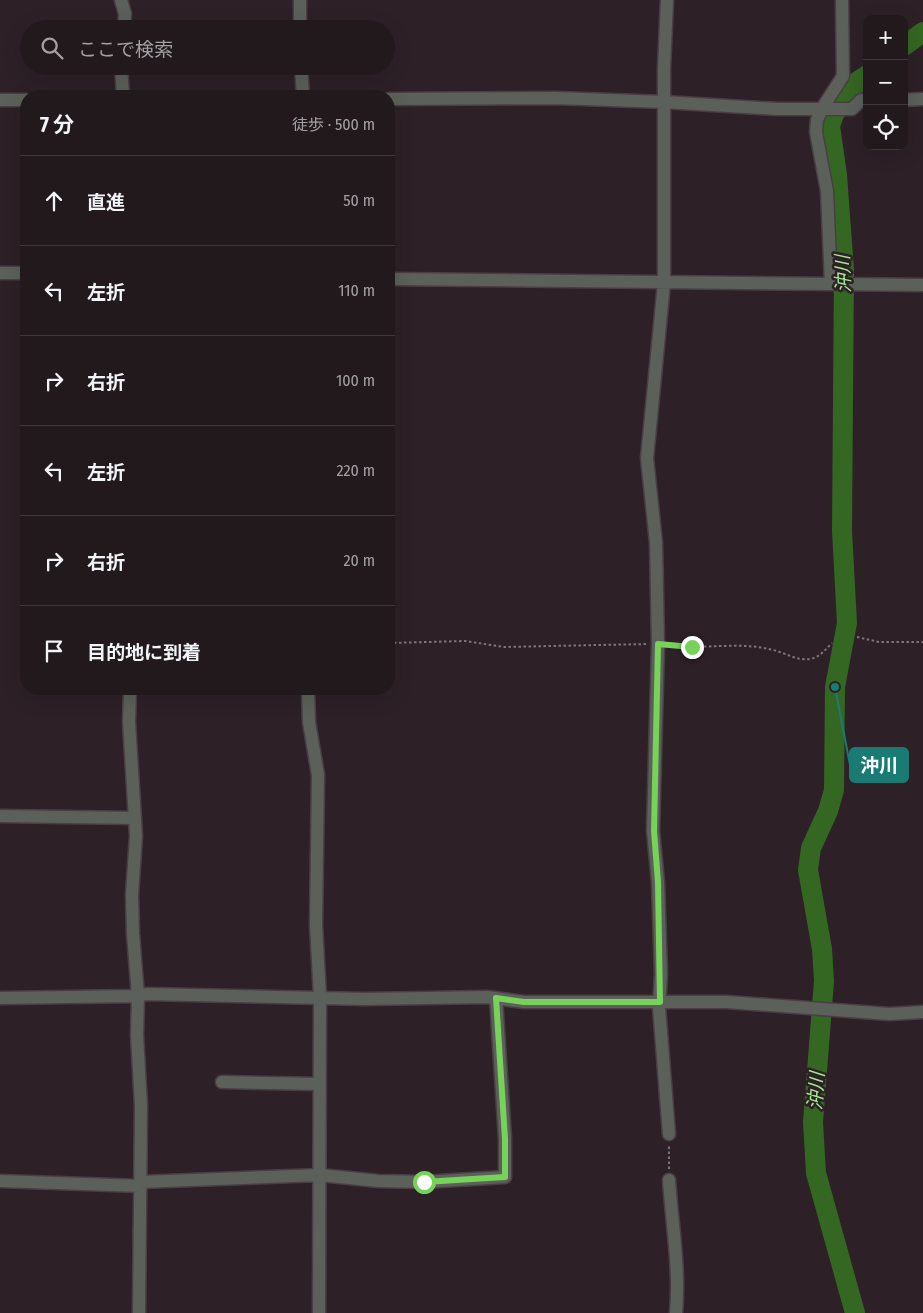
<!DOCTYPE html>
<html lang="ja">
<head>
<meta charset="utf-8">
<style>
  body { margin:0; font-family:"Fira Sans Condensed","Noto Sans JP",sans-serif; background:#2e262a; color:#f1f3f6 }
  .controls { position:absolute; right:15px; top:15px; display:grid; overflow:hidden; border-radius:10px; box-shadow:0 5px 20px #0002 }
  .controls button { width:45px; height:45px; display:grid; place-items:center; padding:0; border:0; border-bottom:1px solid #3f383b; background:#22191d; color:#f1f3f6; font:25px sans-serif }
  .stop { position:absolute; width:15px; height:15px; margin:-11px; border:4px solid #77d259; border-radius:50%; background:#fff }
  .stop.end { background:#77d259; border-color:#fff; box-shadow:0 1px 5px #0008 }
  .list { margin:0; padding:0; list-style:none }
  h2 { display:flex; justify-content:space-between; align-items:center; height:65px; margin:0; padding:0 20px; font-size:21px }
  h2 small { font-size:16px; font-weight:400; color:#a2a0a4 }
  .list li { display:grid; grid-template-columns:32px 1fr auto; gap:15px; align-items:center; box-sizing:border-box; height:90px; padding:0 20px; border-top:1px solid #3f383b }
  .list b { display:block; font-size:19px; white-space:nowrap }
  .list em { font-size:16px; font-style:normal; color:#a2a0a4 }
  .icon { flex:none; width:28px; height:28px; fill:none; stroke:currentColor; stroke-width:2; stroke-linecap:round; stroke-linejoin:round }
  .map { position:relative; flex:none; width:923px; height:1313px; overflow:hidden }
  .search { position:absolute; background:#22191d; box-shadow:0 5px 20px #0002; left:20px; top:20px; width:375px; height:55px; display:flex; align-items:center; gap:12px; box-sizing:border-box; padding:0 18px; border-radius:28px; color:#a2a0a4; font-size:19px }
  .panel { position:absolute; background:#22191d; box-shadow:0 5px 20px #0002; left:20px; top:90px; width:375px; height:605px; border-radius:20px }
  .map>svg:first-child { display:block }
  .lines { fill:none; stroke-linecap:round; stroke-linejoin:round }
  .stream { stroke:#346722; stroke-width:3 }
  .river { stroke:#346722; stroke-width:20 }
  .minor-casing { stroke:#4a3e44; stroke-width:15 }
  .path { stroke:#7f747a; stroke-width:2; stroke-dasharray:2.5 2.5; stroke-linecap:butt }
  .minor { stroke:#5c605b; stroke-width:12 }
  .route { stroke:#77d259; stroke-width:6 }
  .labels { text-anchor:middle; dominant-baseline:central; stroke-width:5; stroke-linejoin:round; paint-order:stroke }
  .water-label { font-size:19px; font-style:italic; fill:#a3eb8c; stroke:#2d2127 }
  .leader { fill:none; stroke:#197b74; stroke-width:2 }
  .callout-dot { fill:#197b74; stroke:#2d2127; stroke-width:2 }
  .callout { fill:#197b74; stroke:#197b74; stroke-width:2 }
  .callout-label { font-size:19px; text-anchor:middle; font-weight:bold; fill:#fff }
</style>
</head>
<body>
<div class="map">
<svg width="923" height="1313" viewBox="0 0 923 1313">
  <rect width="100%" height="100%" fill="#2d2127"/>
  <g class="lines">
    <path class="stream" d="M134,1242V1228"/>
    <path class="river" d="M904,46L923,32
      M855,1313L816,1173L813,1122L824,981L822,949L808,870L811,848L828,811L834,790L835,687L847,623L842,531L844,270L837,175L830,126L834,114L858,81L867,75"/>
    <defs>
      <path id="minor" d="M121,0L125,14L124,29
        M300,0V29
        M667,0L664,68V283L647,458L656,543L658,644L653,831L658,882L661,974L659,1007L669,1134
        M121,66L123,96
        M301,66L303,96
        M389,99L556,98L664,102L778,109H852L861,100H867
        M0,100H26
        M904,100L923,99
        M0,273H26
        M389,279L923,285
        M831,284L827,191L816,132L817,120L823,107L843,76L842,0
        M130,689L129,722L136,836L132,894L133,934L138,996L147,994L365,999L487,997L524,1002H727L889,1014L923,1012
        M308,689L309,722L318,775L316,925L320,997L319,1313
        M0,816L134,818
        M0,998L138,996L137,1035L141,1106L139,1313
        M222,1082L319,1084
        M669,1180C672,1225 680,1268 676,1313
        M0,1181L141,1186
        M141,1182L320,1175L378,1181L424,1182L505,1177V1139L496,998"/>
    </defs>
    <use href="#minor" class="minor-casing"/>
    <path class="path" d="M857,637L879,642H923
      M389,643L465,641L504,647L647,644
      M669,645C704,650 740,641 773,650C786,653 797,661 810,659C820,657 825,650 832,643
      M669,1169V1146"/>
    <use href="#minor" class="minor"/>
  </g>
  <g class="lines">
    <path class="route" d="M424,1182L505,1177V1139L496,998L524,1002H660L658,882L654,831L658,644L692,647"/>
  </g>
  <g class="labels">
    <g class="water-label">
      <text transform="translate(843 274) rotate(-92)">沖川</text>
      <text transform="translate(816 1091) rotate(-86)">沖川</text>
    </g>
  </g>
  <path class="leader" d="M835 687L850 765"/>
  <circle class="callout-dot" cx="835" cy="687" r="5"/>
  <rect class="callout" x="850" y="748" width="58" height="34" rx="5"/>
  <g class="callout-label">
    <text x="879" y="772">沖川</text>
  </g>
</svg>
<div class="controls">
<button>+</button>
<button>−</button>
<button><svg class="icon" aria-label="locate" viewBox="0 0 24 24"><circle cx="12" cy="12" r="6"/><path d="M12 2v4M12 18v4M2 12h4M18 12h4"/></svg></button>
</div>
<div class="stop" style="left:424px;top:1182px"></div>
<div class="stop end" style="left:692px;top:647px"></div>
<div class="search"><svg class="icon" aria-label="search" viewBox="0 0 24 24"><circle cx="10" cy="10" r="6"/><path d="M15 15l6 6"/></svg>ここで検索</div>
<section class="panel">
<h2>7 分<small>徒歩 · 500 m</small></h2>
<ul class="list">
<li><svg class="icon" aria-label="ahead" viewBox="0 0 24 24"><path d="M12 20V5M6 11l6-6 6 6"/></svg><div><b>直進</b></div><em>50 m</em></li>
<li><svg class="icon" aria-label="left" viewBox="0 0 24 24"><path d="M17 20v-9H6M10 6l-5 5 5 5"/></svg><div><b>左折</b></div><em>110 m</em></li>
<li><svg class="icon" aria-label="right" viewBox="0 0 24 24"><path d="M7 20v-9h11M14 6l5 5-5 5"/></svg><div><b>右折</b></div><em>100 m</em></li>
<li><svg class="icon" aria-label="left" viewBox="0 0 24 24"><path d="M17 20v-9H6M10 6l-5 5 5 5"/></svg><div><b>左折</b></div><em>220 m</em></li>
<li><svg class="icon" aria-label="right" viewBox="0 0 24 24"><path d="M7 20v-9h11M14 6l5 5-5 5"/></svg><div><b>右折</b></div><em>20 m</em></li>
<li><svg class="icon" aria-label="arrive" viewBox="0 0 24 24"><path d="M6 21V4h12l-3 4 3 4H6"/></svg><div><b>目的地に到着</b></div></li>
</ul>
</section>
</div>
</body>
</html>
